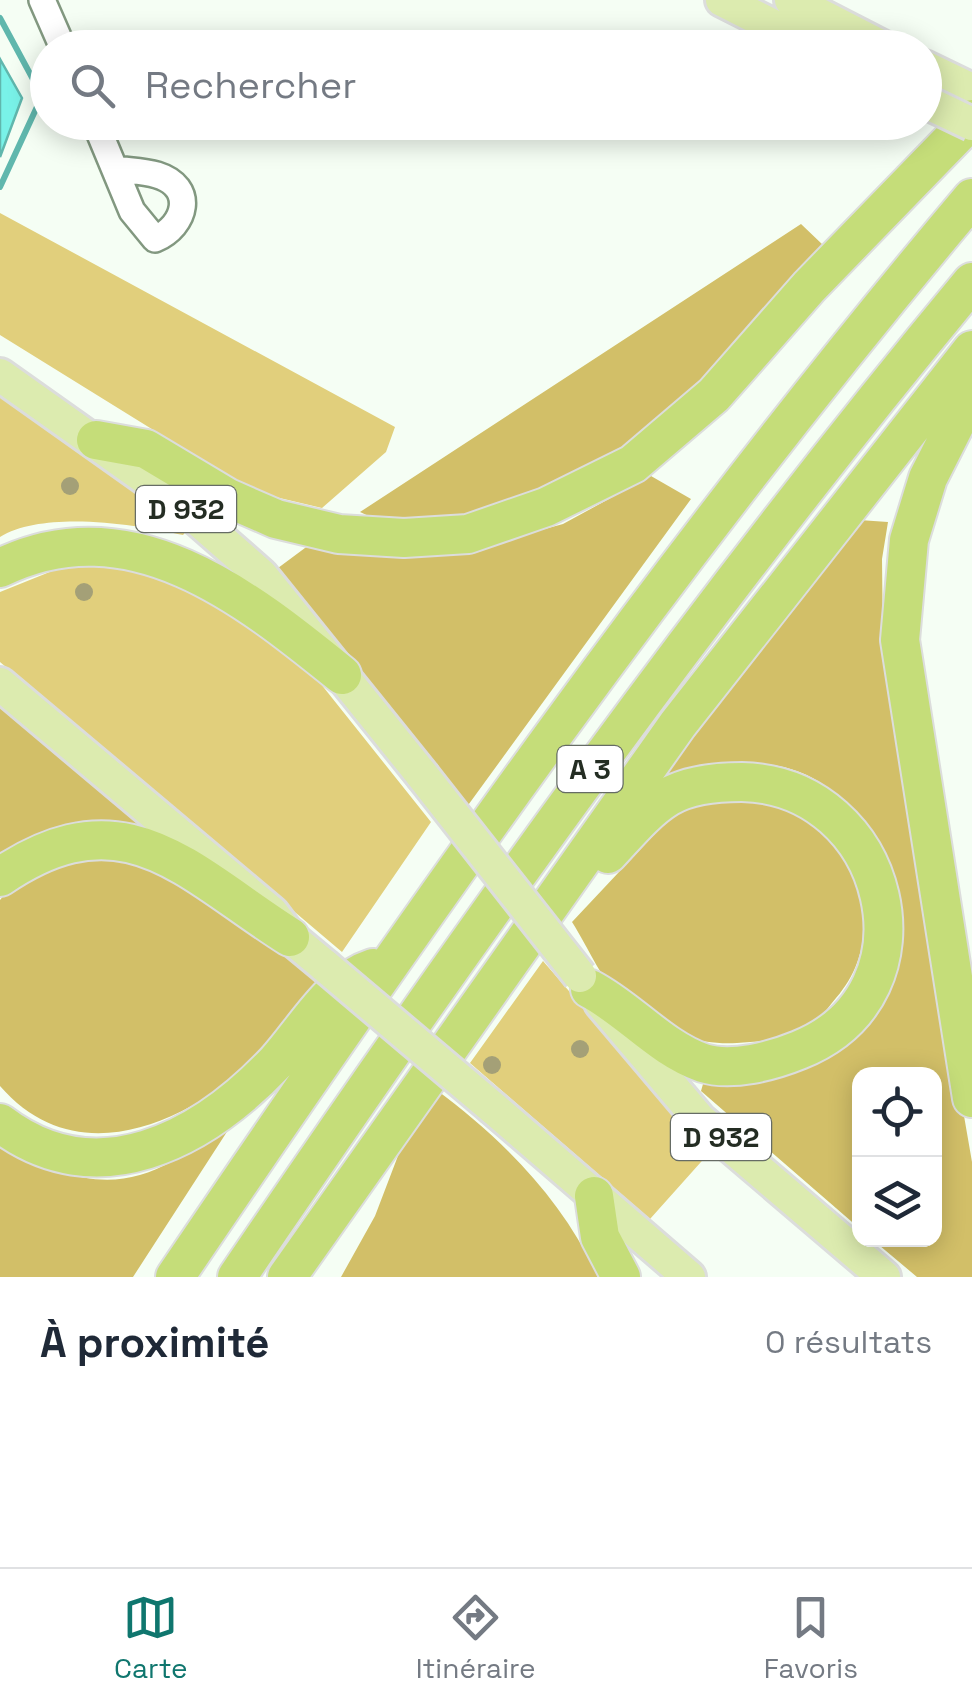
<!DOCTYPE html>
<html lang="fr">
<head>
<meta charset="utf-8">
<style>
  body { margin:0; font-family:"Space Grotesk",sans-serif; background:#f2f2f3; color:#1f2937 }
  .controls { position:absolute; right:30px; bottom:30px; display:grid; overflow:hidden; border-radius:20px; box-shadow:0 5px 25px #0003 }
  .controls button { width:90px; height:90px; display:grid; place-items:center; padding:0; border:0; border-bottom:2px solid #e0e1e3; background:#fff; color:#1f2937; font:50px sans-serif }
  .list { margin:0; padding:0; list-style:none }
  h2 { display:flex; justify-content:space-between; align-items:center; height:130px; margin:0; padding:0 40px; font-size:42px }
  h2 small { font-size:32px; font-weight:400; color:#747a83 }
  .icon { flex:none; width:55px; height:55px; fill:none; stroke:currentColor; stroke-width:2; stroke-linecap:round; stroke-linejoin:round }
  .map { position:relative; flex:none; width:972px; height:1277px; overflow:hidden }
  .search { position:absolute; background:#fff; box-shadow:0 5px 25px #0003; left:30px; right:30px; top:30px; height:110px; display:flex; align-items:center; gap:25px; box-sizing:border-box; padding:0 35px; border-radius:55px; color:#747a83; font-size:38px }
  .sheet { height:290px; background:#fff }
  nav { display:flex; justify-content:space-around; align-items:center; box-sizing:border-box; height:140px; border-top:2px solid #e0e1e3; background:#fff; font-size:28px; color:#747a83 }
  nav a { display:grid; justify-items:center; gap:5px }
  nav .on { color:#0f766e }
  .map>svg:first-child { display:block }
  .green { fill:#e1cf7c }
  .forest { fill:#d2bf68 }
  .water { fill:#79f2e8; stroke:#60b7ad; stroke-width:2.5 }
  .lines { fill:none; stroke-linecap:round; stroke-linejoin:round }
  .stream { stroke:#60b7ad; stroke-width:6 }
  .minor-casing { stroke:#829880; stroke-width:30 }
  .major-casing { stroke:#dcdddc; stroke-width:38 }
  .highway-casing { stroke:#dcdddc; stroke-width:42 }
  .minor { stroke:#fff; stroke-width:25 }
  .major { stroke:#dcebaf; stroke-width:32 }
  .highway { stroke:#c5dd79; stroke-width:38 }
  .major-bridge-casing { stroke:#dcdddc; stroke-width:38; stroke-linecap:butt }
  .major-bridge { stroke:#dcebaf; stroke-width:32 }
  .tree { fill:#a4a077 }
  .labels { text-anchor:middle; dominant-baseline:central; stroke-width:10; stroke-linejoin:round; paint-order:stroke }
  .shield { fill:#fff; stroke:#666c65; stroke-width:2.5 }
  .shield-label { font-size:28px; font-weight:bold; fill:#242d23 }
</style>
</head>
<body>
<div class="map">
<svg width="972" height="1277" viewBox="0 0 972 1277">
  <rect width="100%" height="100%" fill="#f5fef4"/>
  <path class="green" d="M0,213L395,427L386,452L322,508L267,495L226,475L0,335Z
    M0,393L190,527L183,535C136,524 43,510 0,537Z
    M82,559L154,568L253,625L301,659L431,822L342,952L0,662V592Z
    M543,961L709,1153L650,1219L470,1063Z"/>
  <path class="forest" d="M801,224L823,245C740,368 598,512 441,520C411,522 387,525 360,512Z
    M651,476L691,499L466,808L424,761L278,568L309,545L472,549L563,524Z
    M859,520L888,522L882,559L883,649L972,1162V1277H917L873,1240H934V1074H860L859,1228L701,1091L705,1077L875,1006L870,834C854,818 839,796 821,783C772,751 714,765 662,776Z
    M0,703L155,835C84,824 65,821 0,855Z
    M723,794C739,796 760,794 775,800C853,832 895,930 836,998C829,1006 820,1020 811,1026C790,1038 761,1042 737,1043C700,1046 655,1030 626,1005C604,985 588,947 572,922L681,806Z
    M88,855L139,861L213,899L317,982C301,1004 286,1031 267,1050C194,1119 80,1178 0,1086V900C21,873 55,863 88,855Z
    M435,1089C502,1138 563,1200 598,1277H341L375,1216L409,1127Z
    M243,1107L133,1277H0V1145C107,1203 155,1187 243,1107Z"/>
  <path class="water" d="M0,59L22,98L0,157Z"/>
  <g class="lines">
    <path class="stream" d="M0,18L42,96L0,187"/>
    <defs>
      <path id="minor" d="M42,0L63,48
        M95,122L132,211L155,239C186,226 196,187 157,175C144,171 129,171 116,169"/>
      <path id="major" d="M722,0L817,48
        M791,0L884,48
        M924,67L972,90
        M0,375L172,497L261,575L422,775
        M0,684L272,913L290,937L325,966
        M601,1003L700,1120L884,1277
        M493,1108L689,1277"/>
      <path id="highway" d="M972,391L928,478L909,540L900,640L972,1098
        M96,440L146,449L228,498L276,519L339,534L404,538L468,534L546,507L633,464L714,395L809,287L972,119
        M0,568C130,504 246,597 342,675
        M0,877C125,792 187,872 290,937
        M590,989C630,1010 660,1048 703,1063C732,1072 772,1061 799,1050C942,993 890,785 742,782C719,782 688,785 668,797C645,811 626,835 608,854
        M0,1123C97,1197 202,1140 276,1062C306,1029 330,982 373,968
        M594,1196L600,1237L621,1277
        M175,1277C425,907 684,539 972,198
        M237,1277C469,935 708,600 972,282
        M287,1277L678,724L972,350"/>
    </defs>
    <use href="#minor" class="minor-casing"/>
    <use href="#major" class="major-casing"/>
    <use href="#highway" class="highway-casing"/>
    <use href="#minor" class="minor"/>
    <use href="#major" class="major"/>
    <use href="#highway" class="highway"/>
    <defs>
      <path id="major-bridge" d="M924,101L972,124
        M422,775L580,976
        M325,966L493,1108"/>
    </defs>
    <use href="#major-bridge" class="major-bridge-casing"/>
    <use href="#major-bridge" class="major-bridge"/>
  </g>
  <g class="tree">
    <circle cx="70" cy="486" r="9"/>
    <circle cx="84" cy="592" r="9"/>
    <circle cx="580" cy="1049" r="9"/>
    <circle cx="492" cy="1065" r="9"/>
  </g>
  <g class="labels">
    <g class="shield">
      <rect x="136" y="486" width="100" height="46" rx="8"/>
      <rect x="557.5" y="746" width="65" height="46" rx="8"/>
      <rect x="671" y="1114" width="100" height="46" rx="8"/>
    </g>
    <g class="shield-label">
      <text x="186" y="509">D 932</text>
      <text x="590" y="769">A 3</text>
      <text x="721" y="1137">D 932</text>
    </g>
  </g>
</svg>
<div class="controls">
<button><svg class="icon" aria-label="locate" viewBox="0 0 24 24"><circle cx="12" cy="12" r="6"/><path d="M12 2v4M12 18v4M2 12h4M18 12h4"/></svg></button>
<button><svg class="icon" aria-label="layers" viewBox="0 0 24 24"><path d="M12 4l9 5-9 5-9-5zM3 14l9 5 9-5"/></svg></button>
</div>
<div class="search"><svg class="icon" aria-label="search" viewBox="0 0 24 24"><circle cx="10" cy="10" r="6"/><path d="M15 15l6 6"/></svg>Rechercher</div>
</div>
<section class="sheet">
<h2>À proximité<small>0 résultats</small></h2>
<ul class="list">
</ul>
</section>
<nav>
<a class="on"><svg class="icon" aria-label="map" viewBox="0 0 24 24"><path d="M3 6l6-2 6 2 6-2v14l-6 2-6-2-6 2zM9 4v14M15 6v14"/></svg>Carte</a>
<a><svg class="icon" aria-label="directions" viewBox="0 0 24 24"><path d="M12 3l9 9-9 9-9-9zM9 14v-3h6M13 9l2 2-2 2"/></svg>Itinéraire</a>
<a><svg class="icon" aria-label="saved" viewBox="0 0 24 24"><path d="M7 4h10v16l-5-4-5 4z"/></svg>Favoris</a>
</nav>
</body>
</html>
